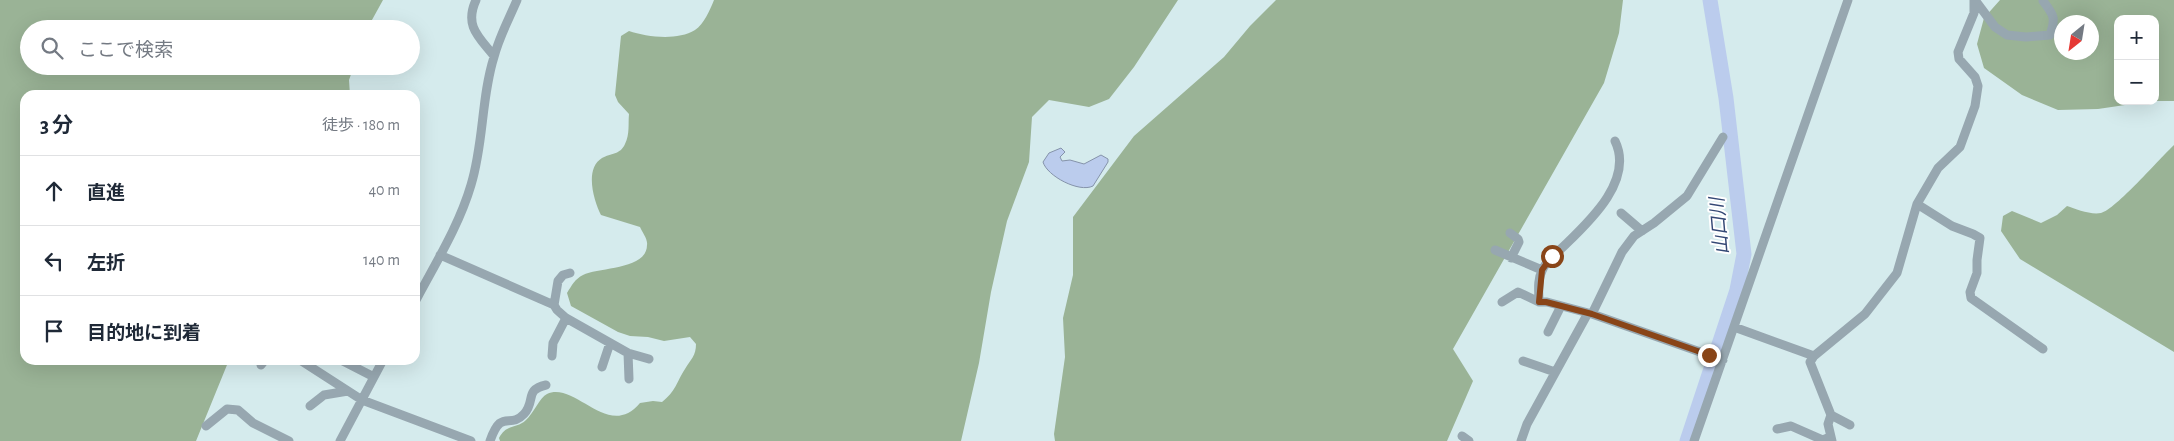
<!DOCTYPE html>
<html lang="ja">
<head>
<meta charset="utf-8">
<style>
  body { margin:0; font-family:"Alegreya Sans","Noto Sans JP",sans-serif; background:#f6f6f7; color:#1f2937 }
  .controls { position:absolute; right:15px; top:15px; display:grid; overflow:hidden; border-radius:10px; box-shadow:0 5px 20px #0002 }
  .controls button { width:45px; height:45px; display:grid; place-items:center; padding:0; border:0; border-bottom:1px solid #e0e1e3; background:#fff; color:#1f2937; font:25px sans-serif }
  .compass { position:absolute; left:2054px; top:15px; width:45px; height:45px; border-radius:50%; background:#fff; box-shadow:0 5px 20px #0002; rotate:210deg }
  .stop { position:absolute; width:15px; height:15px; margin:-11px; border:4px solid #894518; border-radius:50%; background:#fff }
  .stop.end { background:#894518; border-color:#fff; box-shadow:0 1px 5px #0008 }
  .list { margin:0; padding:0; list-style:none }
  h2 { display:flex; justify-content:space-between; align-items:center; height:65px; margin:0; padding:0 20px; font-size:21px }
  h2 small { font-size:16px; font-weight:400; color:#747a83 }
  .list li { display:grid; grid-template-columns:32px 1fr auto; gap:15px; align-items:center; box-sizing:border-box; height:70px; padding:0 20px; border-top:1px solid #e0e1e3 }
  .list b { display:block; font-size:19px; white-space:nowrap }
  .list em { font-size:16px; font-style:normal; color:#747a83 }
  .icon { flex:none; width:28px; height:28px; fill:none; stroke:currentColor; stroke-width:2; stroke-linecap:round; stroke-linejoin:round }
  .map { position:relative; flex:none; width:2174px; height:441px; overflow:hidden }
  .search { position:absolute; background:#fff; box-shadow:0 5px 20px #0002; left:20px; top:20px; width:400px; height:55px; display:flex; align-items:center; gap:12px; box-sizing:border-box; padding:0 18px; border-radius:28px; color:#747a83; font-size:19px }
  .panel { position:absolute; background:#fff; box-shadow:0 5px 20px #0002; left:20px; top:90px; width:400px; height:275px; border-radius:15px }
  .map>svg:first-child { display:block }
  .forest { fill:#9ab396; fill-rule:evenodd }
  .water { fill:#bbcced; stroke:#8593aa }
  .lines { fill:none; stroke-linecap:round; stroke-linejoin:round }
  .river { stroke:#bbcced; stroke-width:15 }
  .minor { stroke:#97a7b0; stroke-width:9 }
  .route { stroke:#894518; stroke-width:6 }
  .labels { text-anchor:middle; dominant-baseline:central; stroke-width:4; stroke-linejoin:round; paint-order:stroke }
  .water-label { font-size:19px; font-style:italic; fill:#344875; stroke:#fff }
</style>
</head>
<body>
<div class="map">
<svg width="2174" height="441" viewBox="0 0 2174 441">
  <rect width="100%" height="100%" fill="#d5ebed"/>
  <path class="forest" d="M0,0H383L367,29H29V66H354L349,80L350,95H25V360H229L196,441H0Z
    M714,0H1178L1134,67L1109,99L1089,107L1049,100L1032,117L1029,162L1007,221L991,292L979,363L961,441H500L499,438C507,423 517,429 526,420C533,414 540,397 547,394C576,381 608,441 640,403L653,401L662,402C676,391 676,383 685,369C691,359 696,356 696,344L690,337L664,341L648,337L630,336L618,332L571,306L567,293C572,285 575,279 583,275C599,267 647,270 647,245C648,239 642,232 640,227L601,215C594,201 584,169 602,158C611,153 620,155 625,144C630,134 628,124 629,114L618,102L615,95L621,36L629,31C647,37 677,41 695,30C704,24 710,10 714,0Z
    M1276,0H1623L1619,33L1604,83L1453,349L1473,381L1447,441H1055L1054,434L1065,357L1063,318L1073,275V217L1134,136L1224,57L1250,26Z
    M2000,0H2174V101H2155V19H2118V101H2152L2098,109L2058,110L2022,95L1984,68L1977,44L1984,18ZM2062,22H2092V52H2062Z
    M2174,145V352L2020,259L2001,231L2003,216L2012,211L2041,223L2057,215L2067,206C2076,209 2090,215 2101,213C2115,210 2161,157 2174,145Z"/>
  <path class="water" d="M1061,148L1065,152L1060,157L1062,161L1070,160L1084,164L1101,155L1108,159V162L1093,186C1079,193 1047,176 1043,162L1049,153Z"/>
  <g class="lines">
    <path class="river" d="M1687,441L1737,290L1744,254L1726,98L1710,0"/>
    <path class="minor" d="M476,0C464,26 479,37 494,56
      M1975,0L1995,27L2007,35L2026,37L2050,35C2056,18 2054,15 2043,1
      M1917,204L1952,226L1973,234L1980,238L1977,260V273L1970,292L1971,298L2043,349
      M1621,213L1642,231
      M1510,233L1518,239L1519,242L1511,258
      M1495,250L1542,270
      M440,255L554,305
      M570,273L563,275L558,281L554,305L557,310L566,318L628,353L649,359
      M415,302C435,264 459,226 471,185C484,143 481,98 494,57C499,37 509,19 517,0
      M1502,302L1518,292L1539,302H1547L1592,314L1723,360
      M1539,302C1539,292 1537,280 1542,271C1546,260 1557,253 1565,245C1590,221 1634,180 1615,141
      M1592,314L1622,252L1634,236L1654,223L1687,196L1723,137
      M1734,327L1814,356
      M1548,332L1561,306
      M628,353L629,379
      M552,356L553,343L566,318
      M300,360L362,400L471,441
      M341,360L374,377
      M1523,361L1555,372
      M261,365L265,360
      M602,367L610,343
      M310,406L324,395L348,391
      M1831,415L1850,425
      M206,426L227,409L238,410L253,423L289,441
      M1777,429L1791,426L1823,440L1830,437L1828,441
      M1462,436L1469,441
      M340,441L383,360
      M490,441C502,407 509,430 524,414C536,401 524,390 546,385
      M1521,441L1527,424L1588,313
      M1694,441L1848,0
      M1832,441L1828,424L1831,415L1810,362L1814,356L1865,314L1897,273L1917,204L1938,168L1960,147L1975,106L1978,86L1975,77L1959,59L1958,52L1974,13V0"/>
  </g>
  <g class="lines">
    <path class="route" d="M1552,256L1542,270L1539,302H1546L1592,314L1709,355"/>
  </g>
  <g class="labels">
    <g class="water-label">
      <text transform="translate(1720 226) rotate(-95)">山口川</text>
    </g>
  </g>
</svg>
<div class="controls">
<button>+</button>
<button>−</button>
</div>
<svg class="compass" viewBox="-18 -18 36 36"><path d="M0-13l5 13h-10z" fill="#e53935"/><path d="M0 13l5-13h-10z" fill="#747a83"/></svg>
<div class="stop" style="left:1552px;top:256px"></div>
<div class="stop end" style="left:1709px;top:355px"></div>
<div class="search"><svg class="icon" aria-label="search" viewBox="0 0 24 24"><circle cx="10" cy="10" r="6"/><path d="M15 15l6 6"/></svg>ここで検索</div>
<section class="panel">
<h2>3 分<small>徒歩 · 180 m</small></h2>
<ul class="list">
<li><svg class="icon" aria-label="ahead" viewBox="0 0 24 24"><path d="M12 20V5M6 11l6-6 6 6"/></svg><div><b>直進</b></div><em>40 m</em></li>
<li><svg class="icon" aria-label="left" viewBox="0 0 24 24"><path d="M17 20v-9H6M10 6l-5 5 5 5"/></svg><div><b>左折</b></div><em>140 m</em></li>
<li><svg class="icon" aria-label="arrive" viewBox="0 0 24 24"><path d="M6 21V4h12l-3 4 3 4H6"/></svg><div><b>目的地に到着</b></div></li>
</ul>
</section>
</div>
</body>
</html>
